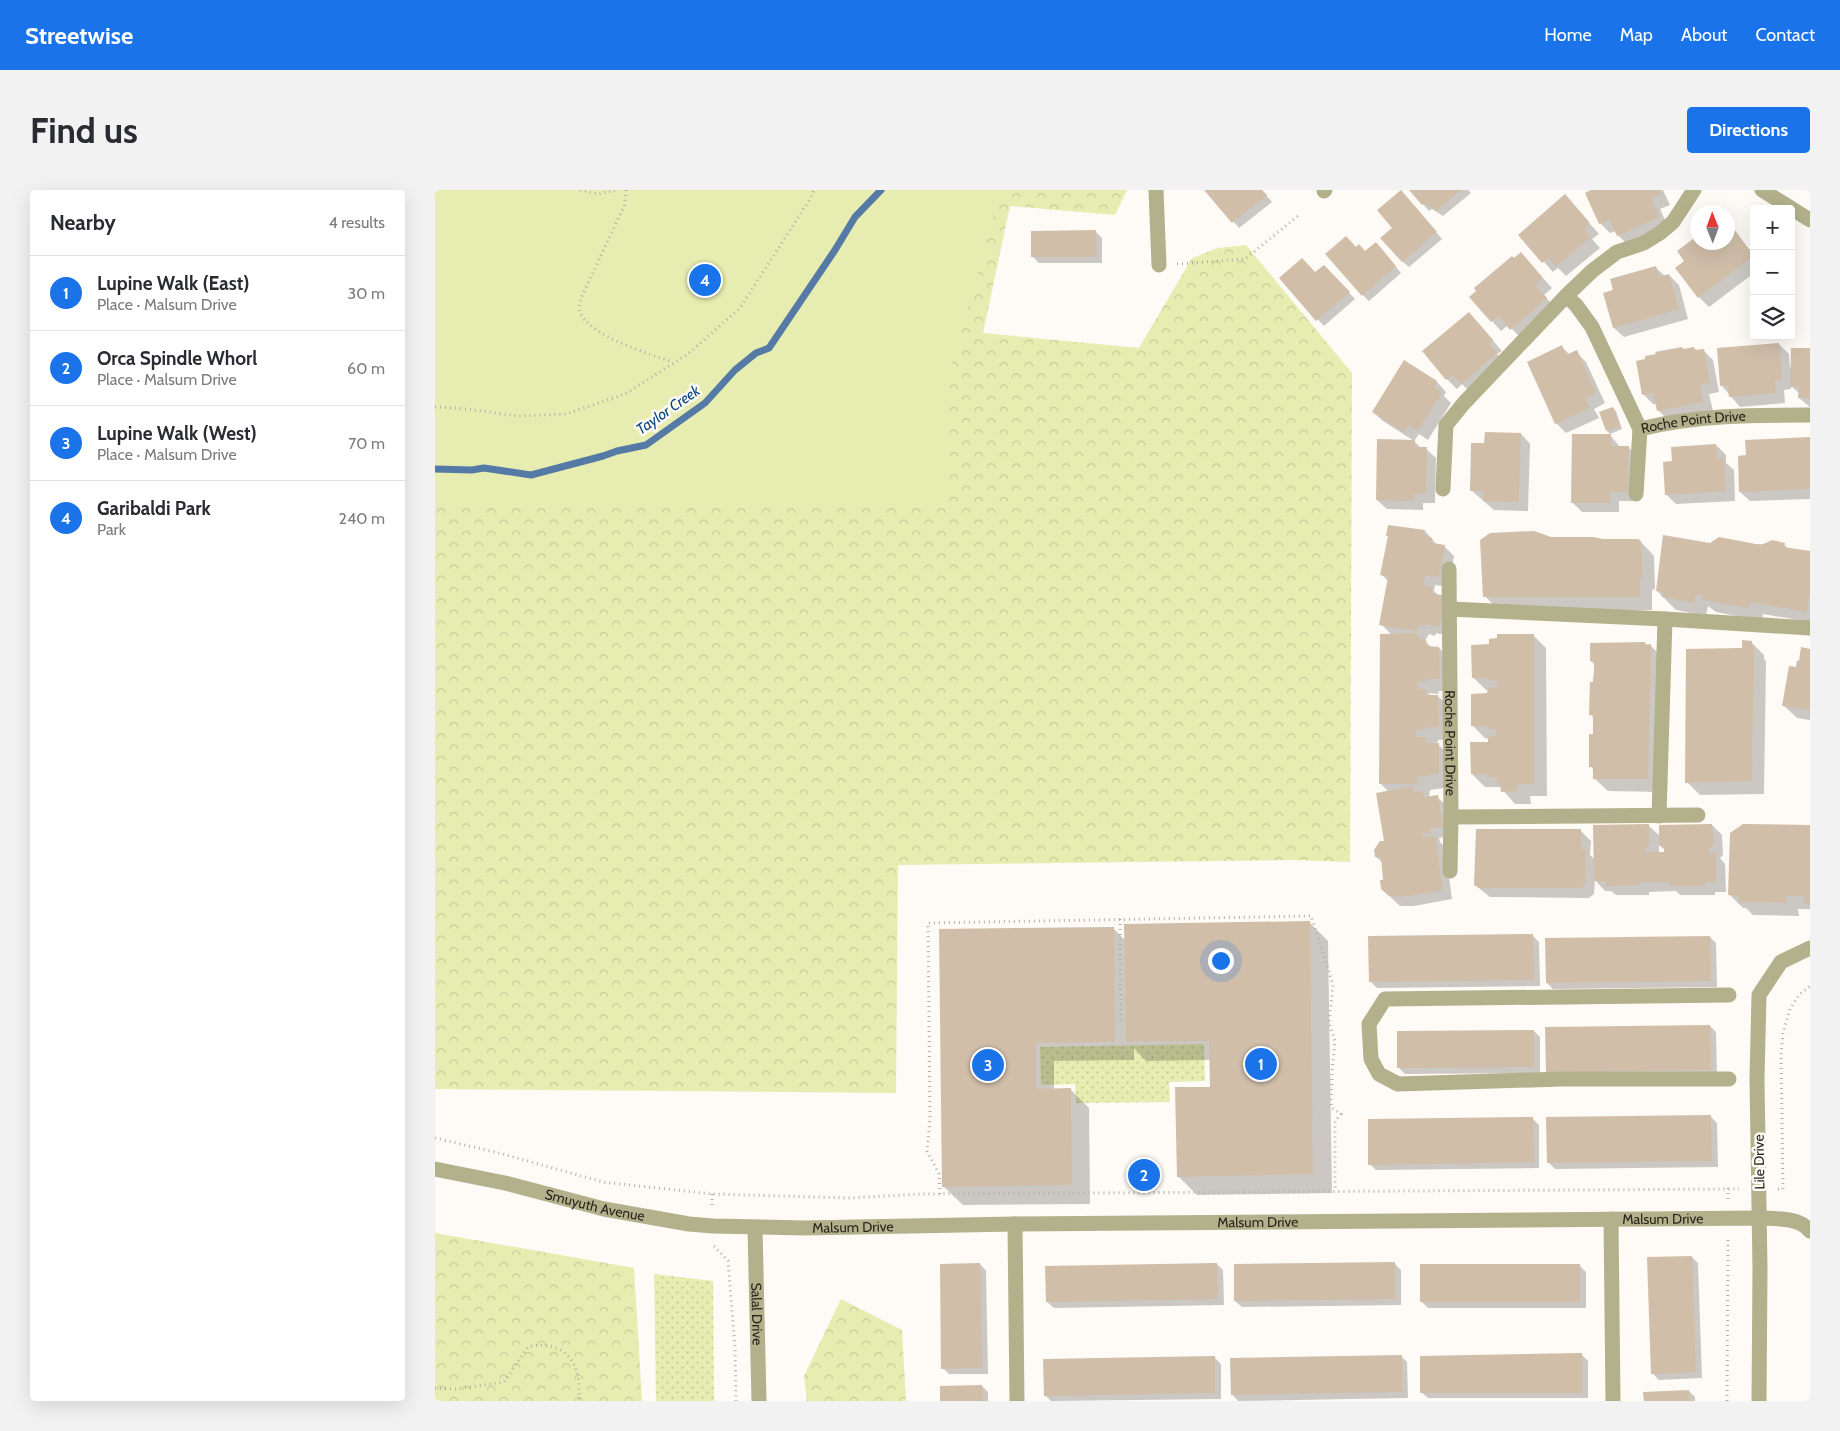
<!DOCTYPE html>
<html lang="en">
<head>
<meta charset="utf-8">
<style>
  body { margin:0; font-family:Cabin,sans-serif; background:#f2f2f3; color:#2b2b33 }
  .controls { position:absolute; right:15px; top:15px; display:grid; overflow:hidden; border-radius:5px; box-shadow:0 5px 20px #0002 }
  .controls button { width:45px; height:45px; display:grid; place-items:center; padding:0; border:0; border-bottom:1px solid #e1e1e2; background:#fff; color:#2b2b33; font:25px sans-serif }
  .compass { position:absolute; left:1255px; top:15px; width:45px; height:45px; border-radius:50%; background:#fff; box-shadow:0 5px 20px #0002; rotate:359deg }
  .you { position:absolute; left:785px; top:770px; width:18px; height:18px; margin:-12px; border:4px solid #fff; border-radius:50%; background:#1a73e8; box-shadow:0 0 0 8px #1a73e833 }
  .badge { display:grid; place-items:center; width:32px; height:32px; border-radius:50%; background:#1a73e8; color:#fff; font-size:16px; font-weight:700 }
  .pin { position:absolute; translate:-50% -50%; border:2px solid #fff; box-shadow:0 1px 5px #0006 }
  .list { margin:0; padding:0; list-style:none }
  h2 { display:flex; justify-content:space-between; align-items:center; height:65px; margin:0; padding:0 20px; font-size:21px }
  h2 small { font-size:16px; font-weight:400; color:#7c7c81 }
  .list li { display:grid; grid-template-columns:32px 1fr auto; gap:15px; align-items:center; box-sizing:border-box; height:75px; padding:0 20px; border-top:1px solid #e1e1e2 }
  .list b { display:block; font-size:19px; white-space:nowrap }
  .list p { margin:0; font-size:16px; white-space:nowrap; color:#7c7c81 }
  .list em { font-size:16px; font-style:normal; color:#7c7c81 }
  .icon { flex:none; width:28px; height:28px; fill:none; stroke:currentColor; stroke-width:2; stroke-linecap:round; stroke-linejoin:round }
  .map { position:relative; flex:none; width:1375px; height:1211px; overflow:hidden; border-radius:5px }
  header { display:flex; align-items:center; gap:30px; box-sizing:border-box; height:70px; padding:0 25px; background:#1a73e8; color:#fff }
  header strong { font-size:24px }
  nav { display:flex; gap:28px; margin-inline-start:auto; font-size:18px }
  .intro { display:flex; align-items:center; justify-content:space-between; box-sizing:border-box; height:120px; padding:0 30px }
  h1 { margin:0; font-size:35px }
  .button { padding:12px 22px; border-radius:5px; background:#1a73e8; color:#fff; font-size:18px; font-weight:700 }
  main { display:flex; gap:30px; padding:0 30px }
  aside { flex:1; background:#fff; border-radius:5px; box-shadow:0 5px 20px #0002 }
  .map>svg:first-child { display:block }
  .grass { fill:url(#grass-dots) }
  .forest { fill:url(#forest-crowns) }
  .park { fill:#e7edb1 }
  .shadow { fill:#0003; fill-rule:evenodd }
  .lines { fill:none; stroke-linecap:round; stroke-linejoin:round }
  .stream { stroke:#547aa5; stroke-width:7 }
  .building { fill:#d0bea9 }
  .path { stroke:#b4afa9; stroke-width:3; stroke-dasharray:1 4; stroke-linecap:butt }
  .minor { stroke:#b2b18c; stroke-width:15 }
  .labels { text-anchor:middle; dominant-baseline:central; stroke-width:5; stroke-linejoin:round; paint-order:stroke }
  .street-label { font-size:14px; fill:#2b241c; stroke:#fefaf5 }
  .water-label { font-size:15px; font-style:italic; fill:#03457f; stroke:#fefaf5 }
</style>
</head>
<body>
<header>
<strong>Streetwise</strong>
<nav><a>Home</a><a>Map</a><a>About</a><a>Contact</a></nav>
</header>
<div class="intro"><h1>Find us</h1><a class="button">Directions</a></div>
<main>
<aside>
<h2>Nearby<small>4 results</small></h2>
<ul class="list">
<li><span class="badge">1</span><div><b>Lupine Walk (East)</b><p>Place · Malsum Drive</p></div><em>30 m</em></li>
<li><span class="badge">2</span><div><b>Orca Spindle Whorl</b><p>Place · Malsum Drive</p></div><em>60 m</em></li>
<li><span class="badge">3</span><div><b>Lupine Walk (West)</b><p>Place · Malsum Drive</p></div><em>70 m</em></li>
<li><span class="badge">4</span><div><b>Garibaldi Park</b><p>Park</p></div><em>240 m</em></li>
</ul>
</aside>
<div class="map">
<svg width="1375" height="1211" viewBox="0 0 1375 1211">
  <defs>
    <pattern id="grass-dots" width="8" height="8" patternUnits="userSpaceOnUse" patternTransform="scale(1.25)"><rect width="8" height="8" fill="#e7edb1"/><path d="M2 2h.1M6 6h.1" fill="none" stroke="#c6cb98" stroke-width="1.8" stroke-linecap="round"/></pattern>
    <pattern id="forest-crowns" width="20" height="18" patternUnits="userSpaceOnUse" patternTransform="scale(1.25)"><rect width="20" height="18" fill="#e7edb1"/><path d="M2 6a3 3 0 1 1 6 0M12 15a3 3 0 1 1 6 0" fill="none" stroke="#c6cb98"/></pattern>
  </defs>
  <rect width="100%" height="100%" fill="#fefaf5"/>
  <path class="grass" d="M769,854L770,891L734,892L735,912L641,913L640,894L606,895L605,857Z
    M219,1084L278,1091L279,1211H221Z"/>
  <path class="forest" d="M405,0H692L680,25L575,16L548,143L704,158L757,68L783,58L811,55L917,183L915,672L860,670L463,675L461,903L0,899V264Z
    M0,1043L199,1078L207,1211H0Z
    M406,1109L467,1140L471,1211H372L369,1186Z"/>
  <path class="park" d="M0,0H566L515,181L514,318L0,312Z"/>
  <path class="shadow" d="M772,0H827L837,12L804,38Z
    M976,0H1033L1036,3L1008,26L997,19L994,21Z
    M1159,0H1228L1235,15L1225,19L1233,37L1193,55L1183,45L1181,41L1175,43L1165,33Z
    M972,8L1007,49L974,77L967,71L959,38Z
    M1139,16L1164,44L1157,49L1165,58L1131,86L1123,78L1118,82L1085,45Z
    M1296,37L1319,65V83L1274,117L1264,107L1251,71L1244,62L1262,48V52H1292Z
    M661,42L667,48V73H604L597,66Z
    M921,58L930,62L947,60L966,83L934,111L928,105Z
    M1086,64L1117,98L1109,105L1121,119L1086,148L1073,135L1066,141L1057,131L1079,70Z
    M889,77L920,109L889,136L846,89L881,84Z
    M1220,77L1230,86L1234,85L1244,95L1253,129L1189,147L1179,138L1180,101Z
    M1043,133L1067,161L1062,164L1070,174L1036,203L1027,194L1022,199L1012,189Z
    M1344,154L1354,164L1355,178L1375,160V217L1364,208L1365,204L1356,196V199L1349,200L1350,213L1305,217L1287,196Z
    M1127,157L1135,165L1141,162L1151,172L1170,213L1159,219L1164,228L1131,243L1121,233Z
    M1259,158L1262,161L1268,160L1278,170L1284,202L1274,204L1278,221L1233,230L1223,220L1222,214H1218L1209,205L1249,160Z
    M970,172L1002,192L1011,202L1009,206L1016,213L993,250L984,244L979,251L948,231L938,222Z
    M1178,218L1181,221L1187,239L1175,244L1172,241Z
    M1086,244L1095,254L1093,321L1059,320L1036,300L1051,254Z
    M1175,245L1185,257H1193L1203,267V311H1184V322H1147L1137,312Z
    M1375,248V309L1315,311L1305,302Z
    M980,252L986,258L991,259L1001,268L1000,313H988V320L952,319L942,310Z
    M1281,255L1291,265V273L1299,280L1300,311L1241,314L1231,304L1238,273Z
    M990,341L1002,355L1009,356L1019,366L1014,397L1000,395L999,401L1004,406L1014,446L1001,443L1000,446L994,444L990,451L997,458H1004L1017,471L1018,501H1004L1003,504L993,503L996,506H1003L1016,519V549L1003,550V552H1001L1016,568V597L995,600L994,607H1002L1012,616L1017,646L1004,648L1005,652L1010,657L1017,709L979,716H965L947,699L950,691L948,673L941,667L951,653L954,602L946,594L957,445L946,434L954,392L947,385Z
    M1115,348L1206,352L1219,366L1220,399L1217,400V420H1063L1050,406Z
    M1349,354L1353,359L1375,362V432L1328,424L1327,431L1281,422L1273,416L1271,426L1241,420L1222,401L1275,355Z
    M1098,445L1111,458L1112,606H1095L1096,614H1080L1065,597H1050L1037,584L1054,553V549L1050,548L1037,535L1054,504V500H1051L1038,487L1055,456Z
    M1316,452L1329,465V469L1331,471L1329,604L1265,605L1252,592L1308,459Z
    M1210,453L1213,456H1216L1229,469L1226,602L1173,601L1159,588V580L1155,576L1159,545V528L1155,524L1160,475L1156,471Z
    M1375,460V530L1362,528L1348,515L1362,478Z
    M1277,635L1287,645L1288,665L1285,668L1290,674L1291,702H1280V705H1245L1241,701L1214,702V705H1181L1176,701H1170L1160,690L1159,704L1154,708L1055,707L1040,695L1146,641L1156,651L1155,665L1160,670L1214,636L1226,647ZM1224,652L1230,659V664H1224Z
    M1375,636V719H1363L1364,726L1318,725L1311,718H1308L1295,705Z
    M874,732L893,751L897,1003L762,1005L743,986L776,898V870L711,871L699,858V870L619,871V900L635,899L654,918L655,1014L528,1015L509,997L505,741L678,738L691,751Z
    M1098,746L1104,752L1105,796L942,798L935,791Z
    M1275,747L1281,753L1282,797L1118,799L1112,793Z
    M1275,836L1281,842L1282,886L1112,882Z
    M1099,841L1105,847V883L970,884L964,878Z
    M1276,927L1282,933L1283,977L1120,979L1113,972Z
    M1097,928L1104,935V978L941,980L935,974Z
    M1257,1067L1263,1073L1267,1188L1224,1190L1217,1183Z
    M959,1073L966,1080V1115L807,1117L800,1111Z
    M545,1074L551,1081L553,1184H514L508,1178Z
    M782,1074L788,1080L789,1115L619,1118L612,1112Z
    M1144,1075L1151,1082V1118H993L986,1111Z
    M1147,1165L1153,1171V1208H993L986,1202Z
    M966,1166L972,1172L973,1208L803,1211L797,1204Z
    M779,1167L786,1174V1209L616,1211L610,1205Z
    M547,1196L553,1202V1211H506Z
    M1254,1201L1260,1207V1211H1210Z"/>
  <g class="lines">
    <path class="stream" d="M0,279L37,280L49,278L96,285L168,266L182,261L211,255L270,213L300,180L321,163L334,158L400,60L420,27L446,0"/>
  </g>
  <path class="building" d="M769,0H827L832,5L797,33Z
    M966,0L1002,42L967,72L945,48L957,38L942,20Z
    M974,0H1026L1001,21L990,13L987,15Z
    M1156,0H1224L1226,5L1216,9L1224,27L1182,46L1175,30L1164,34L1150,3Z
    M1130,4L1155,33L1149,39L1156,47L1121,77L1113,68L1107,73L1083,45Z
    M1296,35L1319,66L1263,108L1240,78L1249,71L1242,61L1262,46V52H1292V38Z
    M661,40L662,67H596V41Z
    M911,46L921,57L924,54L930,61L941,52L961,76L927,106L890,64Z
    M1086,62L1108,88L1100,95L1112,108L1075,140L1064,126L1056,132L1034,107L1041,101L1039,98L1077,66L1079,68Z
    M867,68L880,82L889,75L915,102L881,131L844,88Z
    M1221,76L1224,87L1234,84L1244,119L1178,138L1168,103L1178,100L1175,89Z
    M1034,122L1058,150L1054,154L1062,163L1026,194L1018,185L1011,190L987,161Z
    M1344,153L1347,190H1340L1341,203L1294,207L1293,195L1285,196L1282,158Z
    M1127,155L1131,165L1142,160L1161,203L1150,209L1155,218L1120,234L1092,172Z
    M1247,157L1248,159L1259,157L1260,160L1269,159L1275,192L1265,195L1268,212L1222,221L1218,203L1207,205L1201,171L1210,169V166L1221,164L1220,162Z
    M1356,158H1375V208H1363L1364,196L1355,197Z
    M969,170L1002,191L999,197L1007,203L983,241L974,235L969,242L937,222Z
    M1178,217L1185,236L1171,241L1164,222Z
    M1050,242L1086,243L1084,312L1048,311V301H1035L1036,253H1049Z
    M1137,244H1176V256H1194L1193,302H1175V313H1136Z
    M1375,247V299L1304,302L1303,266L1311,265L1310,250Z
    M942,249L980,250V257H992L991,304H979V311L941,310Z
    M1281,254L1282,269H1289L1291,301L1230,305L1228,272L1237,271L1236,257Z
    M953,335L990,340L989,344L997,348L998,353L1010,355L1004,387L990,386L989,395L997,397V403L1010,406L1005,437L991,434L990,436L984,435L981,441L944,435L953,387L945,385L953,346H951Z
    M1099,341L1116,347H1159L1168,349H1203L1206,351L1208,387H1205V407H1048L1045,350L1055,343Z
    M1228,345L1275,353L1284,347L1326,355L1337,350L1350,353L1349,357L1375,361V401L1372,422L1315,412L1314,418L1267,410V405L1261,404L1259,413L1227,407V402L1221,401Z
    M982,443L983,448L991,450L992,456L1004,457L1005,489H991V492L983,491L982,499H991V505H1003L1004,537H991V539L981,540V547H991V553H1004V584L982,587V594H944L945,444Z
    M1062,444H1099V594H1083V601L1066,602L1065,593H1062V587H1053V584H1036L1035,552H1053V547L1061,546V539H1053V536H1036V504L1052,503L1053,498L1062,497V491L1054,490L1053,488H1037L1036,455L1054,454V449L1062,448Z
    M1307,450L1317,451V456L1319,457L1317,591L1250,593L1251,459L1307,458Z
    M1210,452V455L1216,454L1213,589H1158V577H1154V544H1158V525H1154L1155,492H1158L1159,481V472L1155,471V453Z
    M1366,457L1375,459V520L1347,516L1354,476L1361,477L1362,470L1364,471Z
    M978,596V602L988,601L989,607L1003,605L1008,637L995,638L996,643H987L988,647L1000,646L1008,700L968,707L954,706L946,699L945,690H948L946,667H940L939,660L945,651H949L941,603Z
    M1214,634V655L1209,660V662H1229V659L1224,655V635L1277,634L1279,655L1273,660V663H1281V692H1271L1270,696H1234V692H1205V695L1170,696V691H1159L1158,635Z
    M1308,634L1375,635V715L1369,714L1370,706H1351L1352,713L1304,712V706L1293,705L1295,643Z
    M1041,639H1146V659H1151L1150,695L1144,698H1044L1039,695Z
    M875,731L878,984L742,987L740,897H775L774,851L691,852L689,734Z
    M679,737L680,852L601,853V899L636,898L637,995L507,997L504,739Z
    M1098,744L1099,790L934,792L933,746Z
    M1275,746L1276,791L1111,793L1110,748Z
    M1275,835L1276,880L1111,882L1110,837Z
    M1099,840V877L962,878V841Z
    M1276,925L1277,971L1112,973L1111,927Z
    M1098,927L1099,972L933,975V929Z
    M1257,1066L1261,1182L1216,1184L1212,1067Z
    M960,1072V1109L799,1111V1074Z
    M545,1073L547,1178L506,1179L505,1074Z
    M782,1073L783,1109L611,1112L610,1076Z
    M985,1074H1145V1112H985Z
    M1147,1163V1203H985V1166Z
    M967,1165V1202L796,1205L795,1168Z
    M780,1166V1203L609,1206L608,1169Z
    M547,1195L548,1211H505V1196Z
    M1254,1200V1211H1209L1208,1202Z"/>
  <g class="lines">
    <path class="path" d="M145,0L163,4L181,0
      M191,0L190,14L146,108C145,113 143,119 145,123C157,147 214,164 238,172
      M742,74L810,69L863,26
      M0,217L23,218L83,226L131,224L190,204L253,164L305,118L375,9L379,0
      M685,729L686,834
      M0,948L68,964L168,992L277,1004L416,1008L486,1004L1304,999
      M1293,998V1010
      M1343,999H1348L1346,865L1348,843L1355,819L1364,805L1375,796
      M277,1004V1018
      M505,1004L504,984L492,961L495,928L493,733L876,726L898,794L894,833L900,851L897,881L896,917L906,924L900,931V1001
      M279,1056L293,1071L300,1158L301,1211
      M0,1198L21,1199L69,1192L93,1157C118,1151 138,1161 143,1187C145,1195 143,1203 145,1211
      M1292,1211L1293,1047"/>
    <g class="minor">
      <path d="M721,0L724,75"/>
      <path d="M1327,0L1375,30"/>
      <path d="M889,1L890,0"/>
      <path d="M1131,106L1141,115L1157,137L1205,239L1201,304"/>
      <path id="s1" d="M1205,239C1261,225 1318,225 1375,225"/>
      <path d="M1008,299L1011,235L1029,213L1131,106L1157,81L1182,62L1209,53L1225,43L1238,32L1259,0"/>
      <path id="s2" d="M1014,379L1016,627L1015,681"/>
      <path d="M1015,419L1230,429L1375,438"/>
      <path d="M1224,626L1230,429"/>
      <path d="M1016,627L1263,625"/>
      <path d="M1294,889H1127L963,894L944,884L936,869L934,834L950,809L1294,805"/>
      <path id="s3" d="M0,979L70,993L169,1019L254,1034L278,1036L369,1038L580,1034L1325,1028C1341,1029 1364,1027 1375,1041"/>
      <path d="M1176,1029L1178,1211"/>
      <path d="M580,1034L582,1211"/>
      <path id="s4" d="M320,1038L324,1211"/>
      <path d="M1324,1211L1325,1079L1322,889L1324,805L1346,772L1375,758"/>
    </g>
  </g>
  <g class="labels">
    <g class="street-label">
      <text stroke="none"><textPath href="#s1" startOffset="54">Roche Point Drive</textPath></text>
      <text stroke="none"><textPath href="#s2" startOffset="174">Roche Point Drive</textPath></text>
      <text transform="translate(1324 972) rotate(-91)">Lile Drive</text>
      <text stroke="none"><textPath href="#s3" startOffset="164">Smuyuth Avenue</textPath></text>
      <text stroke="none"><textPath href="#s3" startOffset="1234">Malsum Drive</textPath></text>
      <text stroke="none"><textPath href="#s3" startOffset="829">Malsum Drive</textPath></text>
      <text stroke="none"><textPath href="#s3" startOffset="424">Malsum Drive</textPath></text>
      <text stroke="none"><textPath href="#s4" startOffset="86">Salal Drive</textPath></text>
    </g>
    <g class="water-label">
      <text transform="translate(233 220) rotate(-35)">Taylor Creek</text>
    </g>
  </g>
</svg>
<div class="controls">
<button>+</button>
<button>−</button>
<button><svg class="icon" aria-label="layers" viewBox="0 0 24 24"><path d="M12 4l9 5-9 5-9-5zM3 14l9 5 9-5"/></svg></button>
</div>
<svg class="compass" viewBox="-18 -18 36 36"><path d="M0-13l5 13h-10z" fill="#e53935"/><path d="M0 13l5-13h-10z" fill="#7c7c81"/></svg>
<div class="you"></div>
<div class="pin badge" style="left:826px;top:874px">1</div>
<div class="pin badge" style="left:709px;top:985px">2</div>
<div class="pin badge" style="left:553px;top:875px">3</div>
<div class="pin badge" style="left:270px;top:90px">4</div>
</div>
</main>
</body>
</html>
